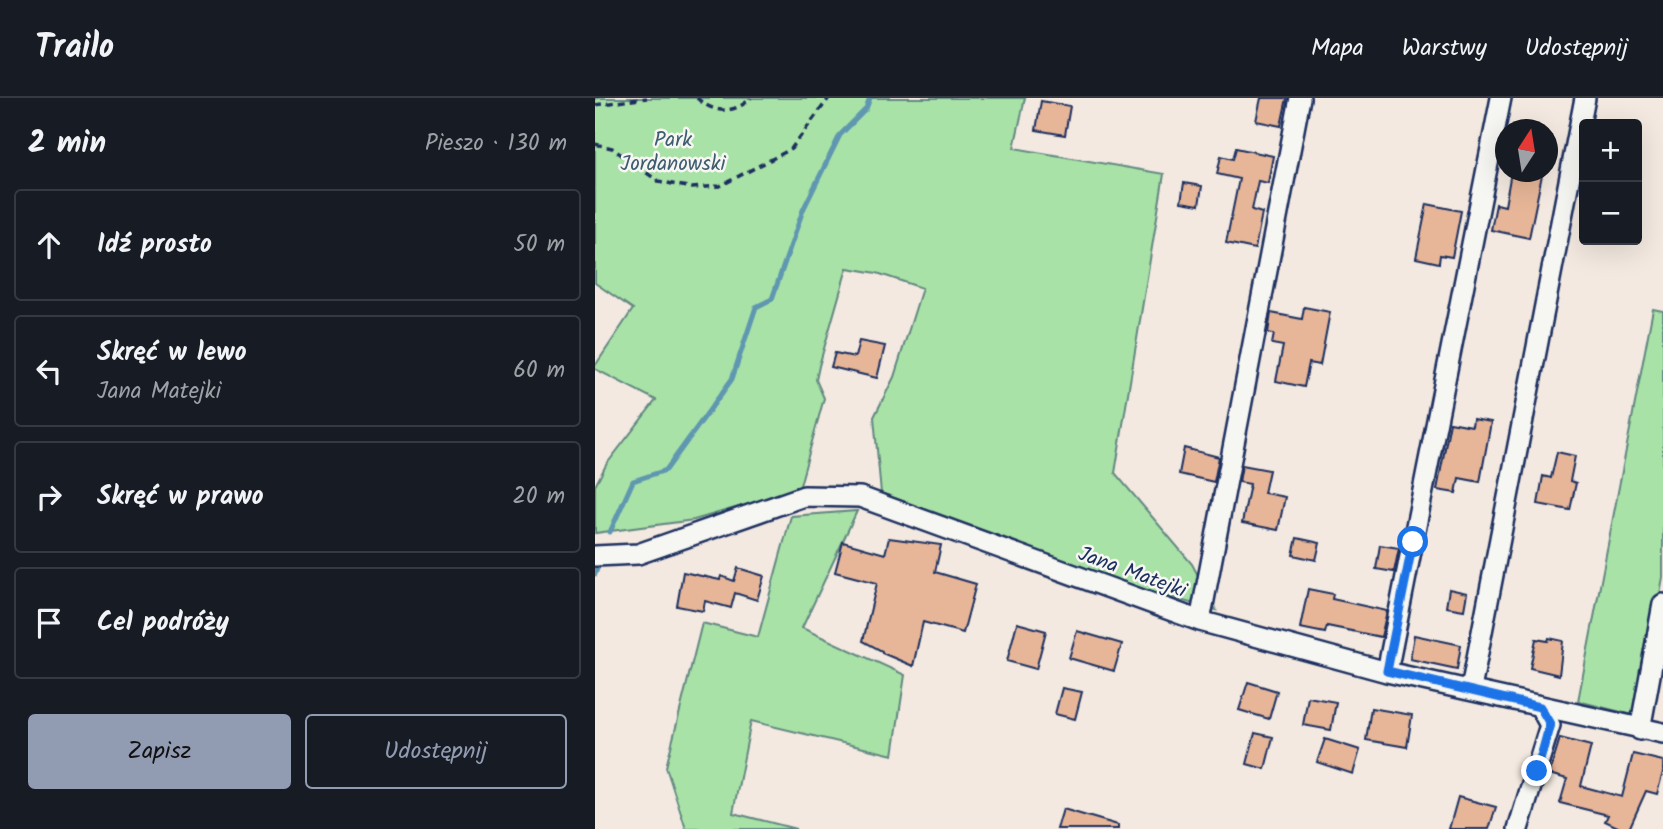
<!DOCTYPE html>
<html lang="pl">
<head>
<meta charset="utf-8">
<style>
  body { margin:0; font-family:Kalam,sans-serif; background:#20242c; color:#f1f3f6 }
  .controls { position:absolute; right:21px; top:21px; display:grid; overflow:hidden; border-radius:7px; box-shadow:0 7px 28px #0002 }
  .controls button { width:63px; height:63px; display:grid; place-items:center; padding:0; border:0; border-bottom:2px solid #363941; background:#171b24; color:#f1f3f6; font:35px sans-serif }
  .compass { position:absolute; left:900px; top:21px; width:63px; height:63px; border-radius:50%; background:#171b24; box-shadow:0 7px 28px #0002; rotate:12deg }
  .stop { position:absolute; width:21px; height:21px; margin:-16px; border:5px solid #1a73e8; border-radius:50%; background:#fff }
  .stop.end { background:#1a73e8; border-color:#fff; box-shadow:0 2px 7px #0008 }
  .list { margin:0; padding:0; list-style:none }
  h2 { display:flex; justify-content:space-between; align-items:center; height:91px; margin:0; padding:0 28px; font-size:30px }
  h2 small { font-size:23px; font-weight:400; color:#9ea1a6 }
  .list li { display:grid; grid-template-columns:46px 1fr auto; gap:21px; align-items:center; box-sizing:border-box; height:112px; margin:0 14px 14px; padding:0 14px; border:2px solid #363941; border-radius:7px }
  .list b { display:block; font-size:26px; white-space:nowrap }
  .list p { margin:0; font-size:23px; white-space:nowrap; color:#9ea1a6 }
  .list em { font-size:23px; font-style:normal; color:#9ea1a6 }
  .actions { display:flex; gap:14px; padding:21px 28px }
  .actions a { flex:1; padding:16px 0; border:2px solid #919bb2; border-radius:7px; text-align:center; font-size:24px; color:#919bb2 }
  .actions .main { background:#919bb2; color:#111 }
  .icon { flex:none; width:38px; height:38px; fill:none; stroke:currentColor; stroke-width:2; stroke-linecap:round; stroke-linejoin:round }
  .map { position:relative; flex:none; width:1068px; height:731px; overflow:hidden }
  header { display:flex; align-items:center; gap:42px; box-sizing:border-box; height:98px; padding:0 35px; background:#171b24; border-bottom:2px solid #363941 }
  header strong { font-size:33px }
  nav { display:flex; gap:38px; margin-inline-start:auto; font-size:24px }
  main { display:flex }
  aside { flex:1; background:#171b24 }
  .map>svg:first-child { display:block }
  .green { fill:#a9e2a6; stroke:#628882; stroke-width:2 }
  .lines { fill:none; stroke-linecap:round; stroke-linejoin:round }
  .stream { stroke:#5f97b1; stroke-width:5 }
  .building { fill:#e7b698; stroke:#1b2f5e; stroke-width:2 }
  .street-casing { stroke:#1b2f5e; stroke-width:24 }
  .path { stroke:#1b2f5e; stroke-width:3.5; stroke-dasharray:7 5; stroke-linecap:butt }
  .street { stroke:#f6f6f2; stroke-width:19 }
  .route { stroke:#1a73e8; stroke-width:9 }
  .labels { text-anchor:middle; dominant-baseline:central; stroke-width:5; stroke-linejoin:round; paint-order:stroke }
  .park-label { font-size:21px; fill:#3e5c70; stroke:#f6f6f2 }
  .street-label { font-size:21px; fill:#1b2f5e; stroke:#f6f6f2 }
</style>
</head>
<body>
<header>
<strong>Trailo</strong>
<nav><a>Mapa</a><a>Warstwy</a><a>Udostępnij</a></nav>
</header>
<main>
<aside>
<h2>2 min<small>Pieszo · 130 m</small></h2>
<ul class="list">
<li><svg class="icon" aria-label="ahead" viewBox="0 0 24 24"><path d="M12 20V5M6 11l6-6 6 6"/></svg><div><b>Idź prosto</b></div><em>50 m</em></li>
<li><svg class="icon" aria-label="left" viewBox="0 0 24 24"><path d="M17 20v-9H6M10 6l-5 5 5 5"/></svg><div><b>Skręć w lewo</b><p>Jana Matejki</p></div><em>60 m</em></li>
<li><svg class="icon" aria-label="right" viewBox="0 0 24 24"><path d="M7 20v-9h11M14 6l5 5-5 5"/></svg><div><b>Skręć w prawo</b></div><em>20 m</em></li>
<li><svg class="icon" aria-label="arrive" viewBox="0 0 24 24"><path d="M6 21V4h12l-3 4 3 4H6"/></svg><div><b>Cel podróży</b></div></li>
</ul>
<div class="actions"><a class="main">Zapisz</a><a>Udostępnij</a></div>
</aside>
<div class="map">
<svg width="1068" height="731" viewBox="0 0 1068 731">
  <rect width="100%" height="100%" fill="#f3e9e0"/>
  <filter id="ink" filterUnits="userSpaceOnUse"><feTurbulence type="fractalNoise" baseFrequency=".0143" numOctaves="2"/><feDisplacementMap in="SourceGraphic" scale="14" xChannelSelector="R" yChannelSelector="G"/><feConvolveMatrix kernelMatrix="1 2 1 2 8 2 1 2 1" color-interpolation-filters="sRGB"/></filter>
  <g filter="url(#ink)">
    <path class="green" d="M0,0H430L419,50L569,76L520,375L597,466L621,512L523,485L286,395L279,319L299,279L327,190L282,175L252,170L224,268L221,282L229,300L204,391L99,422L0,435V388L11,367L61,302L0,271V268L38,211L0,185Z
      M1058,211L1068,213V479L1044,615L1034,616L983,603Z
      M262,413L207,530L310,577L298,657L156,623L138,715L201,731H91L71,669L107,525L163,539L196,418Z"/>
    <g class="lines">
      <path class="stream" d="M15,434L38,383L71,372L137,281L161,209L177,201L208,112L245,37L271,11L275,0
        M0,476L5,463"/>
    </g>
    <path class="building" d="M666,0H692L686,28L661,23Z
      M446,3L475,8L470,37L441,32Z
      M641,50L678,58L673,85L663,83L657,112L667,115L660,151L631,145L644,81L622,76L626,58L638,61Z
      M916,74L947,77L934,140L896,132L901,106L910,108Z
      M589,85L607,88L604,107L586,104Z
      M832,106L866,113L857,159L845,157L844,165L821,160Z
      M709,209L735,214L725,267L714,265L709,289L681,283L688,248L677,246L679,236L673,235L676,215L707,221Z
      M264,243L290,248L282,280L236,269L240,255L260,259Z
      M878,321L896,324L885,384L864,380L861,395L842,392L855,324L877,328Z
      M589,350L624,359L619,384L584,376Z
      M962,354L980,358L975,383L981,385L975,412L943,406L948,378L956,380Z
      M647,367L674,372L669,395L690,399L683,432L647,425L655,386L644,384Z
      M294,440L346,447L340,474L381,486L368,535L328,524L318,568L287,555V553L268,543L282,485L240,474L248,444L290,456Z
      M702,440L725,445L721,462L698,457Z
      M785,447L804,450L799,474L781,471Z
      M143,470L169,478L162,502L140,495L136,510L110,503L108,513L82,508L88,474L125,482L126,478L139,483Z
      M713,491L738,496L737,501L792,513L786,539L732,528L730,535L705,530Z
      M854,491L872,495L869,512L851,509Z
      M422,525L451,533L441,571L412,563Z
      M482,533L527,546L519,573L474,560Z
      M819,537L866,547L862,571L815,561Z
      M954,540L968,543L964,577L935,570L941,541L953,543Z
      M653,584L682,593L674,621L644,612Z
      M467,590L487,594L480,621L460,616Z
      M713,599L741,604L736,632L708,627Z
      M776,610L817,617L812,649L771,642Z
      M660,635L678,639L670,671L652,666Z
      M965,640L996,648L986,688L1027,699L1038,656L1068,663V674L1062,696L1051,693L1034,731H1027L1010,723L1013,717L965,705L972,681L954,676Z
      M730,641L765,652L758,676L722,664Z
      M863,699L901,709L894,731H854Z
      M468,711L523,727V731H462Z"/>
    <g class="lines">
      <defs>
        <path id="street" d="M0,458L43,456L209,398L265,399L605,523L792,574L1068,635
          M605,523L705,0
          M792,574L906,0
          M876,591L990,0
          M1045,632L1068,506
          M923,731L955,627L945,609"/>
      </defs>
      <use href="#street" class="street-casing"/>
      <path class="path" d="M102,0C118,16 140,16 156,0
        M0,7L52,0
        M0,46L17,50L63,83L97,90L125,88L196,51L234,0"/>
      <use href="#street" class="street"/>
    </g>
  </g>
  <g class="lines" filter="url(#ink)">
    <path class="route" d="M818,444L792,573L945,609L955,626L942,673"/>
  </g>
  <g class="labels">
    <g class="park-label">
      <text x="78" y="42">Park<tspan x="78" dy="24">Jordanowski</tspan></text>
    </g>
    <g class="street-label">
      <text transform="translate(537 475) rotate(20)">Jana Matejki</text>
    </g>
  </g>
</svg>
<div class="controls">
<button>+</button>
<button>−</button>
</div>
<svg class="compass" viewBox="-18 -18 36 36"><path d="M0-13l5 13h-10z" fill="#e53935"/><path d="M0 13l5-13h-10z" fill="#9ea1a6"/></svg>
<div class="stop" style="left:818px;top:444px"></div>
<div class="stop end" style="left:942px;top:673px"></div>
</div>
</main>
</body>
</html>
